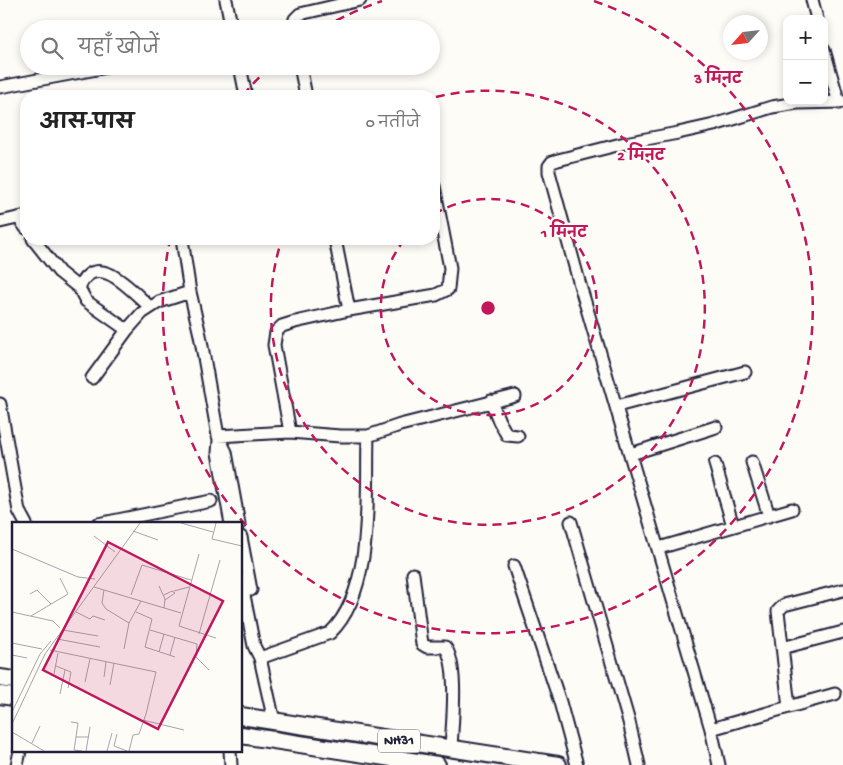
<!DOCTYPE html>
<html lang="hi">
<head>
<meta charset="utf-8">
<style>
  body { margin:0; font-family:"Gochi Hand","Playpen Sans Deva",sans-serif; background:#f6f6f6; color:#222 }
  .controls { position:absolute; right:15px; top:15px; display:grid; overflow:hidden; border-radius:10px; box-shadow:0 2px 8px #0003 }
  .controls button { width:45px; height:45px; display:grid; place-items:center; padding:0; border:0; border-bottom:1px solid #e0e0e0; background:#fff; color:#222; font:25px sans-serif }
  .compass { position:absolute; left:723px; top:15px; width:45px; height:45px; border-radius:50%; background:#fff; box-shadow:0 2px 8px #0003; rotate:243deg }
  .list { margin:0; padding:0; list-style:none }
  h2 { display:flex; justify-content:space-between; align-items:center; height:65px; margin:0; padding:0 20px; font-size:21px }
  h2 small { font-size:16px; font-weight:400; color:#767676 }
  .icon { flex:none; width:28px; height:28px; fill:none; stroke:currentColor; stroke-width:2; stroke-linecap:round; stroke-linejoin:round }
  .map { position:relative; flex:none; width:843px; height:765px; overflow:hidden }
  .search { position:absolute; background:#fff; box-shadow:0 2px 8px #0003; left:20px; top:20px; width:420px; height:55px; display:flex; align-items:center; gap:12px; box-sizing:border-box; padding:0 18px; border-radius:28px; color:#767676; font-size:19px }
  .panel { position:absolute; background:#fff; box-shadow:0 2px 8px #0003; left:20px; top:90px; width:420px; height:155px; border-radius:20px }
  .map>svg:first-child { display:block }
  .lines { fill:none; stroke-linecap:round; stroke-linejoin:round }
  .minor-casing { stroke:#22223b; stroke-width:15 }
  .highway-casing { stroke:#22223b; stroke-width:20 }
  .minor { stroke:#fdfcf7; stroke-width:11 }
  .highway { stroke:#fdfcf7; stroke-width:16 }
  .ring { fill:none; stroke:#c2185b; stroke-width:2.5; stroke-dasharray:9 6 }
  .labels { text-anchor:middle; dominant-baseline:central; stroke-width:4.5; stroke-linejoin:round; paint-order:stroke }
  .shield { fill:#fdfcf7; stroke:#646373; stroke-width:1 }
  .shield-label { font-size:14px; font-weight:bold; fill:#22223b }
  .inset-road { fill:none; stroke:#a5a5ac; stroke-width:1 }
  .view { fill:#c2185b; fill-opacity:0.15; stroke:#c2185b; stroke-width:2.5 }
  .inset-edge { fill:none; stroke:#22223b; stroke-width:2.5 }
  .centre { fill:#c2185b; stroke:#fdfcf7; stroke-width:2.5 }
  .ring-label { font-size:15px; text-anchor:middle; font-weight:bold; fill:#c2185b; stroke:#fdfcf7; stroke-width:4.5; stroke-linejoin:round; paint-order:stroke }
</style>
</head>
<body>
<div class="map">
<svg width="843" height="765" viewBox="0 0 843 765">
  <rect width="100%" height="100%" fill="#fdfcf7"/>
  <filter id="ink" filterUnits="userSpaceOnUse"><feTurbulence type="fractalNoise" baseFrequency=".02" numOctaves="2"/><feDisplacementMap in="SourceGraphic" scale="10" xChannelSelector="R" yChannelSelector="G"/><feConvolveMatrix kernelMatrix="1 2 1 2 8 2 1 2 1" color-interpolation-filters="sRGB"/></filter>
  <g filter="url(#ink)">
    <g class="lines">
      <defs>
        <path id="minor" d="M226,0L232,29
          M812,0L817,19
          M293,29L295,19L300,14L360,0
          M824,50L839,103
          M240,66L246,96
          M300,66L306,96
          M0,87L113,66
          M19,218L26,228
          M0,222L26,216
          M33,239L59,272L79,288
          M182,239L190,292L200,335L218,436L226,452L239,524
          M335,239L349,310
          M127,330L86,301L79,288C96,248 132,291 150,307
          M92,378L127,330L142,313L159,302L190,292
          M491,401L499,421L507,435L518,436
          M0,404L19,511L26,524
          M617,406L745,372
          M290,432L274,345L276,332L282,326L295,322L349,310L436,295L448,289L450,268L434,186
          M218,436L290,432L340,436H368L400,425L515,396
          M219,440L218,453L231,524
          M631,454L716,427
          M752,462L769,516
          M715,464L733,526
          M571,522L629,722L639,765
          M98,524L211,501
          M241,537L251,590
          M659,548L792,509
          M514,566L560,702L577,765
          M413,574L422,644L427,647H445C459,665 452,725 451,748
          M241,580L254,646L260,658L274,721
          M782,648L843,632
          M260,658L330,633C375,590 366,493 368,436
          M789,707L778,611L784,605L843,590
          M711,729L835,694
          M230,751L231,765
          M17,765L20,751
          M719,765L711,729L580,285L549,172V166L552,162L558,160L625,143L678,133L714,125L772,107L797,103L843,102"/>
        <path id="highway" d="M0,678L14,680
          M0,695L14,697
          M241,716L558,765
          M241,735L437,765"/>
      </defs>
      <use href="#minor" class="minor-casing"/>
      <use href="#highway" class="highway-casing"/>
      <use href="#minor" class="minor"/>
      <use href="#highway" class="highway"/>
    </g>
  </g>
  <g class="ring">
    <path d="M434 214A108 108 0 1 1 405 239"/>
    <path d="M436 97A217 217 0 1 1 282 239"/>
    <path d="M243 95A325 325 0 0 1 271 66M323 28A325 325 0 0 1 382 1M594 1A325 325 0 1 1 170 240"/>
  </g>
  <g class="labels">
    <rect class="shield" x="378" y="729.5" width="42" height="23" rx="4"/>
    <g class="shield-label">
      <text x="399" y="741">NH31</text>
    </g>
  </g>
  <g transform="translate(12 522)">
    <rect width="230" height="230" fill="#fdfcf7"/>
    <path class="inset-road" d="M169,1L201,10M204,1L200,17L230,24M121,9L146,18M82,14L103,30M0,27L66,55L83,57M187,32L167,104L204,116M147,64L153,77L152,86M82,65L169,91M92,68L90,81L94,87L117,101M162,69L177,65M18,72L25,68L39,82M119,73L130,43L179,58M152,73L160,69L163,71L153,78M0,90L41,99L48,106M64,90L78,97L81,94L93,98M124,90L140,97L133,125L163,135M19,94L56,72L48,56M51,108L86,114M138,108L185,122L184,135L197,148M187,112L208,38M45,117L88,125M0,121L30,127M112,127L117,101L129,79M38,128L144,150L134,192L127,212L121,213L117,229M147,130L152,112M0,133L15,136M158,133L163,115M44,144L59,150L56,166M42,152L46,131M92,155L94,140M73,160L78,137M98,163L102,141M48,172L53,148M0,190L28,132L39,119M131,198L172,208M59,200L66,201L64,215M0,202L33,132L128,1M0,210L32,229M105,212L102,224L115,229M20,221L28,204M70,229L62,228L64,215H77M74,229L78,205M95,229L100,211"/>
    <path class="view" d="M96,20L211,79L146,207L31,148Z"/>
    <rect width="230" height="230" class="inset-edge"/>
  </g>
  <circle cx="488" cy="308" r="8" class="centre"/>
  <g class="ring-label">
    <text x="718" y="83">3 मिनट</text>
    <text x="641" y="160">2 मिनट</text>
    <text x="564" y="237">1 मिनट</text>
  </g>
</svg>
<div class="controls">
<button>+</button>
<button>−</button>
</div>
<svg class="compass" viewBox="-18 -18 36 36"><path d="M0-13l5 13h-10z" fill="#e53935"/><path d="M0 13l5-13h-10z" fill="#767676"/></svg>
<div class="search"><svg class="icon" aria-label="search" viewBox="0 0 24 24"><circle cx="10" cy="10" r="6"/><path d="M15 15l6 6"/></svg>यहाँ खोजें</div>
<section class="panel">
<h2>आस-पास<small>0 नतीजे</small></h2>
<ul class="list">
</ul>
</section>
</div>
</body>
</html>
